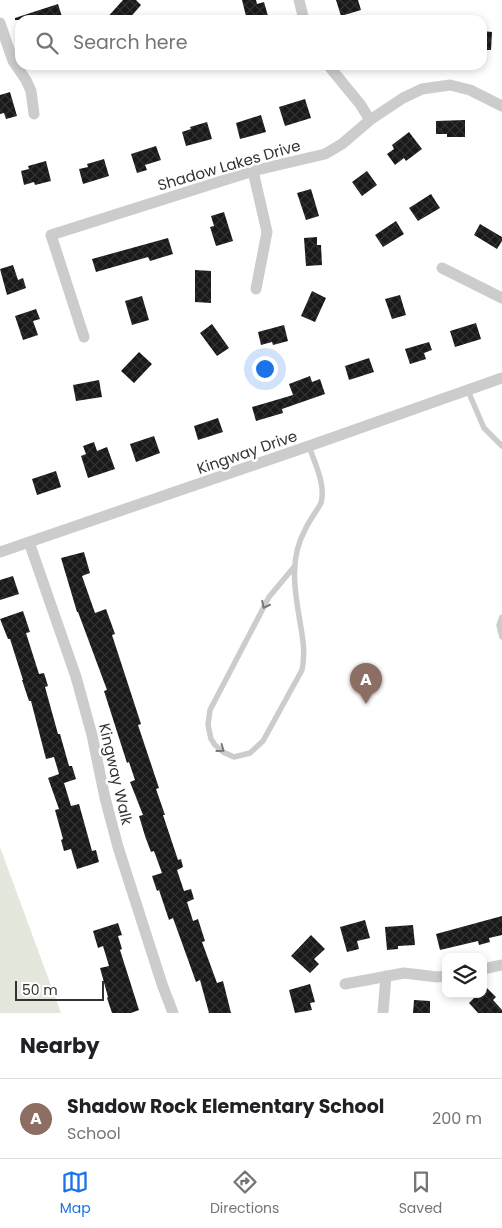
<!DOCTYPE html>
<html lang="en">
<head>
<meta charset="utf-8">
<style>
  body { margin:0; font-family:Poppins,sans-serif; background:#f6f6f6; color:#202124 }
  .controls { position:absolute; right:15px; bottom:15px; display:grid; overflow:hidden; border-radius:10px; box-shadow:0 2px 8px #0003 }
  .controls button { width:45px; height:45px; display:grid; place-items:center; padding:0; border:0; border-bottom:1px solid #e0e0e0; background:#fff; color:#202124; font:25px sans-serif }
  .scale { position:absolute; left:15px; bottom:12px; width:89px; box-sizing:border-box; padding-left:5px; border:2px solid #323232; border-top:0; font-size:14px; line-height:18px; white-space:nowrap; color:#323232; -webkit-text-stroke:4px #fff; paint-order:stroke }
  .you { position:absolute; left:264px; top:368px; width:18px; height:18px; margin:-12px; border:4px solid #fff; border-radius:50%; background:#1a73e8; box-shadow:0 0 0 8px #1a73e833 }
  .badge { display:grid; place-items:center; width:32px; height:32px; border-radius:50%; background:#1a73e8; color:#fff; font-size:16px; font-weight:700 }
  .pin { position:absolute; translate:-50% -41px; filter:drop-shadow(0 1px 2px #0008) }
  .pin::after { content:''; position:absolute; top:26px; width:18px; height:15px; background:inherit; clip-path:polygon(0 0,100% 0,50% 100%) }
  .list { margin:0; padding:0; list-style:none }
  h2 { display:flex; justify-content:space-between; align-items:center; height:65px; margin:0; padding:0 20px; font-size:21px }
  h2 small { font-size:16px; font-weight:400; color:#757577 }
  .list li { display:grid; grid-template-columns:32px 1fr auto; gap:15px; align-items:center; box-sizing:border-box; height:80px; padding:0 20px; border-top:1px solid #e0e0e0 }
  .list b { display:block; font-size:19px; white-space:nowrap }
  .list p { margin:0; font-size:16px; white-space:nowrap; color:#757577 }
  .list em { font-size:16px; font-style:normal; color:#757577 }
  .icon { flex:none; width:28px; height:28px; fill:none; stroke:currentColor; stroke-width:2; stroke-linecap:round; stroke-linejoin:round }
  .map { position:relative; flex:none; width:502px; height:1013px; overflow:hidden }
  .search { position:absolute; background:#fff; box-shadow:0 2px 8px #0003; left:15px; right:15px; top:15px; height:55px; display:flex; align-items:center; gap:12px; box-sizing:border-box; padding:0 18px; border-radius:15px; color:#757577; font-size:19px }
  .sheet { height:145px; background:#fff }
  nav { display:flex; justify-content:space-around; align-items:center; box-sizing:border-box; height:70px; border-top:1px solid #e0e0e0; background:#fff; font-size:14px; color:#757577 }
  nav a { display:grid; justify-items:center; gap:2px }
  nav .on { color:#1a73e8 }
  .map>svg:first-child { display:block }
  .grass { fill:#e3e7dc }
  .building { fill:url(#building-cross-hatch) }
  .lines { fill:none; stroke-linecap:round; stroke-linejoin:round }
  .lane { stroke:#ccc; stroke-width:5.5 }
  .street { stroke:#ccc; stroke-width:11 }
  .oneway { stroke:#777 }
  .labels { text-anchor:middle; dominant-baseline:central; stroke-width:5; stroke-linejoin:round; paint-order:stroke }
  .street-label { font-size:15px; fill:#323232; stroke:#fff }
</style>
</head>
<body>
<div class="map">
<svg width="502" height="1013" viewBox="0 0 502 1013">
  <defs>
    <pattern id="building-cross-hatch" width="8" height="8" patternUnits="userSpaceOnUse" patternTransform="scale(1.25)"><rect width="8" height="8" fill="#191919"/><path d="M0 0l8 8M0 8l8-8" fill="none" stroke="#323232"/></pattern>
  </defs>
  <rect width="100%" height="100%" fill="#fff"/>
  <path class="grass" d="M0,847L61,1013H0Z"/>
  <path class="building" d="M123,0H136L141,5L128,20H105Z
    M242,0H256L257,4L264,2L268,16L247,20Z
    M336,0H358L361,10L341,16Z
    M58,4L63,20H15V18Z
    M482,31L492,32L491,50H482Z
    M10,92L17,116L6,119L4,113L0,114V95Z
    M305,99L311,118L285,126L279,107Z
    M261,115L266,132L240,139L236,123Z
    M465,120V137H447V134H436V121Z
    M207,122L212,139L186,146L182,132L191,129L190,127Z
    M409,132L422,149L406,161L404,158L395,165L387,154L394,149L392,145Z
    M156,146L161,160L145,165L147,170L137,173L131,154Z
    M104,159L109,176L83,184L79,169L88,167L87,164Z
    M46,161L51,181L35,185L34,182L24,185L21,171L29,169L28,166Z
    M367,171L377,185L362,196L352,182Z
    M311,189L319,216L306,220L297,193Z
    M431,194L440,208L418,221L409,208Z
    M224,212L233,241L216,246L210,227L214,226L211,216Z
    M396,221L404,234L383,247L375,235Z
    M480,224L502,237V241L497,249L474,235Z
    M317,237V245H321L322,265L306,266L304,238Z
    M168,238L173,254L150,261L148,257L96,272L92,259Z
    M13,265L18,280L23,278L26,288L7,295L0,269Z
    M195,270L211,271V303L195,302Z
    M312,291L326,298L315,322L301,316Z
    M400,295L406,315L392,319L385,299Z
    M142,296L149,320L132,325L125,301Z
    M36,309L40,319L33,321L38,335L23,340L15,316Z
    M476,323L481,339L455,347L450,331Z
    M212,324L229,348L217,356L200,333Z
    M284,325L288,341L273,345L272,342L261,345L258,332Z
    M429,342L432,350L424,353L426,359L410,364L405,349Z
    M139,352L152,364L134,383L121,371Z
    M369,358L374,372L349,380L345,366Z
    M310,376L312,382L320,379L325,394L282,409L283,413L256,421L252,407L293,395L289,384Z
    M99,380L102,397L76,401L73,385Z
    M218,418L223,432L198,440L194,426Z
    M154,436L160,453L136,462L130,444Z
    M94,442L97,451L107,447L115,469L88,478L81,456L86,454L83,446Z
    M56,471L61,487L37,495L32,479Z
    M84,552L90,573L82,576L95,613L106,609L115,634L112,635L141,724L138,725L159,788L156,789L165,815H163L178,860L181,859L183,867L177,870L184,891L191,889L194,899L187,902L193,921L198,919L205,941L202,942L217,983L223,981L231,1013H209L200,980L196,982L173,918L169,920L159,890L157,891L152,876L162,873L154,851L151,852L145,836L139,816L143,815L130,782L135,780L129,762L127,763L104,691L107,690L78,612H77L61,558Z
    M13,576L19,594L0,600V580Z
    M23,611L30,632L26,633L39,674L44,673L48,686L45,687L58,734H60L69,766H72L76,779L64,783L71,806L79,804L92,851L96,850L99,862L77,869L71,849L64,851L61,840L63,839L55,810L59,809L48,778L59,774L54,757L46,759L31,701H29L22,680H23L10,639H8L0,619Z
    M502,916V935L489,938L490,942L479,945L478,941L440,950L436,934Z
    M365,920L370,938L357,941L359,949L347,952L340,927Z
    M118,923L122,935L118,936L122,949L120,950L139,1010L131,1013H112L107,998L108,997L100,968L109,966L103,946L98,948L93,931Z
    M413,925L415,945L398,946V949L387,950L385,927Z
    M311,935L325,949L314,959L319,964L310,973L291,956Z
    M310,984L315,1002L310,1003L312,1010L295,1013L289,990Z
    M486,987L496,997L493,1000L502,1010V1013H478L469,1003L478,994H483V989Z
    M414,1000L430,1001V1013H413Z"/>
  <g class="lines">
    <path class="lane" d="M468,391L484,428L502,446
      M294,567L269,597L210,710L208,725L211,739L215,745L223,752L234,757L250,753L263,741L302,670C306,652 302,634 299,616C294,587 290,557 305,530C309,521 316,512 321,503C326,485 315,464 309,446
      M502,617L499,625L502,637"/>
    <path class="street" d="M299,0L304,20
      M0,23L13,61L26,80L31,91L34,114
      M328,65L360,104L370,120
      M253,171L267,232L256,289
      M442,268L502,298
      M84,337L51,235L253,171L325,154L342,144L370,120L403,98L422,89L450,85L470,90L502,106
      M29,542L76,677L92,735L105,798L118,847L162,984L173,1013
      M0,552L309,446L502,378
      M483,969L502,965
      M345,984L404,973L437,977L446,976
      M383,1013L386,976"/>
  </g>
  <defs><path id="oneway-chevron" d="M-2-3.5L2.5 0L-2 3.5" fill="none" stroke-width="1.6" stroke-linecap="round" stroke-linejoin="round" transform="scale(1.25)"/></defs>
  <g class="oneway">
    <use href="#oneway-chevron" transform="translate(265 605) rotate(117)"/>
    <use href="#oneway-chevron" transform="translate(221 749) rotate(36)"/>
  </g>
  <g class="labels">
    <g class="street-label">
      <text transform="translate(229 165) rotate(-16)">Shadow Lakes Drive</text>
      <text transform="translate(247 452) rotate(-19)">Kingway Drive</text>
      <text transform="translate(116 774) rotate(77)">Kingway Walk</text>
    </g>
  </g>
</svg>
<div class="controls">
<button><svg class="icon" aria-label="layers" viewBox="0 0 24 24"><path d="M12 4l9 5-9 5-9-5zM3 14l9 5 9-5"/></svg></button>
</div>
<div class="scale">50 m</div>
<div class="you"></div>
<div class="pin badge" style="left:366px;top:704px;background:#8d6e63">A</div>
<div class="search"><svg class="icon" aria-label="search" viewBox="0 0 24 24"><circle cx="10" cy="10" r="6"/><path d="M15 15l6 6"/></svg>Search here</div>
</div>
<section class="sheet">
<h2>Nearby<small></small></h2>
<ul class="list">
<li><span class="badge" style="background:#8d6e63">A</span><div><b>Shadow Rock Elementary School</b><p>School</p></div><em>200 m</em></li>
</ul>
</section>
<nav>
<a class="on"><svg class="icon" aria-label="map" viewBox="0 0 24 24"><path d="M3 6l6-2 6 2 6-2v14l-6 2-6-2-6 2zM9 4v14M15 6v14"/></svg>Map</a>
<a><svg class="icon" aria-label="directions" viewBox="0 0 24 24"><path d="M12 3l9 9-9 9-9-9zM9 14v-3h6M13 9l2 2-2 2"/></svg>Directions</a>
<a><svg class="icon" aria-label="saved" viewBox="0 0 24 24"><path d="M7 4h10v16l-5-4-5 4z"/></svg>Saved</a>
</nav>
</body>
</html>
